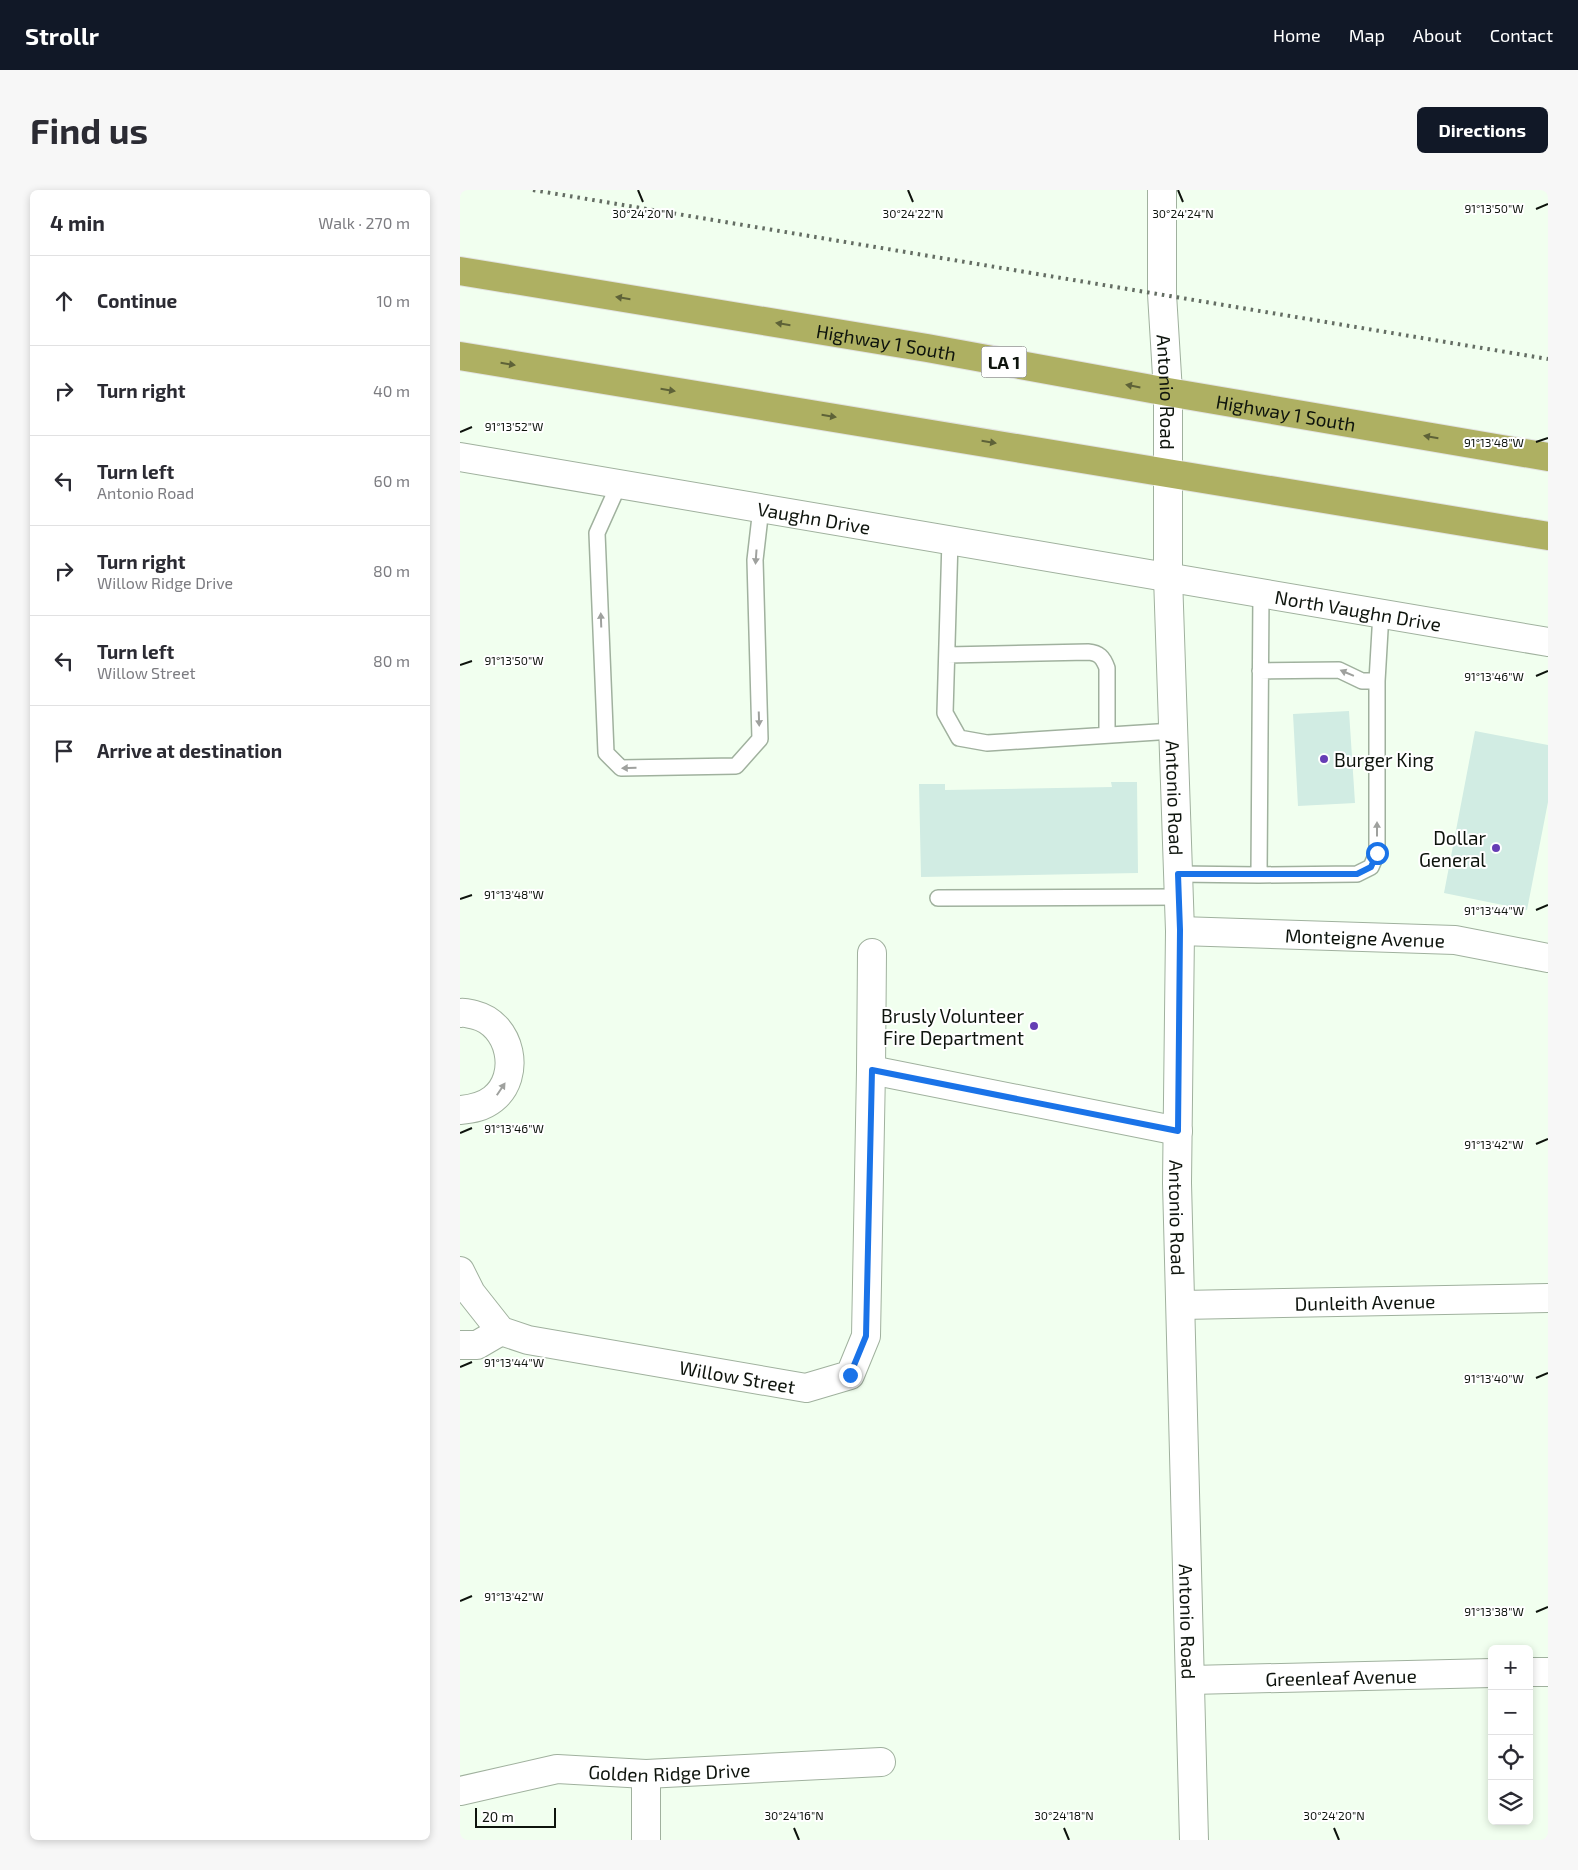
<!DOCTYPE html>
<html lang="en">
<head>
<meta charset="utf-8">
<style>
  body { margin:0; font-family:"Exo 2",sans-serif; background:#f7f7f7; color:#2b2b33 }
  .controls { position:absolute; right:15px; bottom:15px; display:grid; overflow:hidden; border-radius:8px; box-shadow:0 2px 8px #0003 }
  .controls button { width:45px; height:45px; display:grid; place-items:center; padding:0; border:0; border-bottom:1px solid #e1e1e2; background:#fff; color:#2b2b33; font:25px sans-serif }
  .scale { position:absolute; left:15px; bottom:12px; width:81px; box-sizing:border-box; padding-left:5px; border:2px solid #0e140d; border-top:0; font-size:14px; line-height:18px; white-space:nowrap; color:#0e140d; -webkit-text-stroke:4px #fff; paint-order:stroke }
  .stop { position:absolute; width:15px; height:15px; margin:-11px; border:4px solid #1a73e8; border-radius:50%; background:#fff }
  .stop.end { background:#1a73e8; border-color:#fff; box-shadow:0 1px 5px #0008 }
  .list { margin:0; padding:0; list-style:none }
  h2 { display:flex; justify-content:space-between; align-items:center; height:65px; margin:0; padding:0 20px; font-size:21px }
  h2 small { font-size:16px; font-weight:400; color:#7c7c81 }
  .list li { display:grid; grid-template-columns:32px 1fr auto; gap:15px; align-items:center; box-sizing:border-box; height:90px; padding:0 20px; border-top:1px solid #e1e1e2 }
  .list b { display:block; font-size:19px; white-space:nowrap }
  .list p { margin:0; font-size:16px; white-space:nowrap; color:#7c7c81 }
  .list em { font-size:16px; font-style:normal; color:#7c7c81 }
  .icon { flex:none; width:28px; height:28px; fill:none; stroke:currentColor; stroke-width:2; stroke-linecap:round; stroke-linejoin:round }
  .map { position:relative; flex:none; width:1088px; height:1650px; overflow:hidden; border-radius:8px }
  header { display:flex; align-items:center; gap:30px; box-sizing:border-box; height:70px; padding:0 25px; background:#111827; color:#fff }
  header strong { font-size:24px }
  nav { display:flex; gap:28px; margin-inline-start:auto; font-size:18px }
  .intro { display:flex; align-items:center; justify-content:space-between; box-sizing:border-box; height:120px; padding:0 30px }
  h1 { margin:0; font-size:35px }
  .button { padding:12px 22px; border-radius:8px; background:#111827; color:#fff; font-size:18px; font-weight:700 }
  main { display:flex; gap:30px; padding:0 30px }
  aside { flex:1; background:#fff; border-radius:8px; box-shadow:0 2px 8px #0003 }
  .map>svg:first-child { display:block }
  .building { fill:#d1ece3 }
  .lines { fill:none; stroke-linecap:round; stroke-linejoin:round }
  .service-casing { stroke:#a0b19e; stroke-width:18 }
  .minor-casing { stroke:#a0b19e; stroke-width:30 }
  .trunk-casing { stroke:#e2e3e2; stroke-width:30 }
  .service { stroke:#fff; stroke-width:15 }
  .minor { stroke:#fff; stroke-width:28 }
  .trunk { stroke:#aeb062; stroke-width:28 }
  .rail { stroke:#646d63; stroke-width:4; stroke-dasharray:2.5 5; stroke-linecap:butt }
  .oneway { fill:#5e6238 }
  .oneway2 { fill:#9fa19e }
  .route { stroke:#1a73e8; stroke-width:6 }
  .ticks { fill:none; stroke:#0e140d; stroke-width:2 }
  .poi-dot { fill:#663db5; stroke:#fff; stroke-width:2 }
  .labels { text-anchor:middle; dominant-baseline:central; stroke-width:4; stroke-linejoin:round; paint-order:stroke }
  .shield { fill:#fff; stroke:#565a56; stroke-width:1 }
  .shield-label { font-size:18px; font-weight:bold; fill:#0e140d }
  .street-label { font-size:19px; fill:#0e140d; stroke:#fff }
  .poi-label { font-size:19px; fill:#0e140d; stroke:#fff; text-anchor:end }
  .ticks-label { font-size:12px; text-anchor:middle; fill:#0e140d; stroke:#fff; stroke-width:4; stroke-linejoin:round; paint-order:stroke }
</style>
</head>
<body>
<header>
<strong>Strollr</strong>
<nav><a>Home</a><a>Map</a><a>About</a><a>Contact</a></nav>
</header>
<div class="intro"><h1>Find us</h1><a class="button">Directions</a></div>
<main>
<aside>
<h2>4 min<small>Walk · 270 m</small></h2>
<ul class="list">
<li><svg class="icon" aria-label="ahead" viewBox="0 0 24 24"><path d="M12 20V5M6 11l6-6 6 6"/></svg><div><b>Continue</b></div><em>10 m</em></li>
<li><svg class="icon" aria-label="right" viewBox="0 0 24 24"><path d="M7 20v-9h11M14 6l5 5-5 5"/></svg><div><b>Turn right</b></div><em>40 m</em></li>
<li><svg class="icon" aria-label="left" viewBox="0 0 24 24"><path d="M17 20v-9H6M10 6l-5 5 5 5"/></svg><div><b>Turn left</b><p>Antonio Road</p></div><em>60 m</em></li>
<li><svg class="icon" aria-label="right" viewBox="0 0 24 24"><path d="M7 20v-9h11M14 6l5 5-5 5"/></svg><div><b>Turn right</b><p>Willow Ridge Drive</p></div><em>80 m</em></li>
<li><svg class="icon" aria-label="left" viewBox="0 0 24 24"><path d="M17 20v-9H6M10 6l-5 5 5 5"/></svg><div><b>Turn left</b><p>Willow Street</p></div><em>80 m</em></li>
<li><svg class="icon" aria-label="arrive" viewBox="0 0 24 24"><path d="M6 21V4h12l-3 4 3 4H6"/></svg><div><b>Arrive at destination</b></div></li>
</ul>
</aside>
<div class="map">
<svg width="1088" height="1650" viewBox="0 0 1088 1650">
  <rect width="100%" height="100%" fill="#f1ffef"/>
  <path class="building" d="M889,521L895,613L838,616L833,524Z
    M1015,541L1088,555V612L1067,720L984,703Z
    M651,592H677L678,683L461,687L459,594H485V600L652,597Z"/>
  <g class="lines">
    <defs>
      <path id="service" d="M159,294L137,343L146,563L161,578L276,576L300,549L295,370L301,318
        M490,350L485,523L499,548L527,553L713,541
        M487,465L628,462C639,463 643,467 647,478V545
        M917,491L921,423
        M718,684L799,685L801,403
        M799,685L897,684L911,677L917,663V491H902L879,480L800,481
        M478,708L719,707"/>
      <g id="minor">
        <path id="s1" d="M702,0V104L708,202V387L720,741L717,993L734,1650"/>
        <path id="s2" d="M0,267L1088,452"/>
        <path id="s3" d="M720,741L995,750L1088,768"/>
        <path d="M0,823C5,822 10,824 15,825C51,834 62,886 33,909C23,917 12,919 0,920"/>
        <path d="M411,880L718,941"/>
        <path id="s4" d="M0,1081L11,1103L41,1141L68,1150L346,1198L390,1185L406,1146L411,880L412,763"/>
        <path id="s5" d="M721,1115L1088,1108"/>
        <path d="M0,1155H17L41,1141"/>
        <path d="M1069,1482H1088"/>
        <path id="s6" d="M731,1490L1032,1483"/>
        <path id="s7" d="M0,1601L97,1579L186,1584L421,1572"/>
        <path d="M186,1650V1584"/>
      </g>
      <g id="trunk">
        <path id="s8" d="M0,81L467,158L708,202L1088,267"/>
        <path d="M0,166L1088,346"/>
      </g>
    </defs>
    <use href="#service" class="service-casing"/>
    <use href="#minor" class="minor-casing"/>
    <use href="#trunk" class="trunk-casing"/>
    <use href="#service" class="service"/>
    <use href="#minor" class="minor"/>
    <use href="#trunk" class="trunk"/>
    <path class="rail" d="M73,0L1088,169"/>
  </g>
  <defs><path id="oneway-solid" d="M-6-.8H1V-3.2L6.5 0L1 3.2V.8H-6Z" transform="scale(1.25)"/></defs>
  <g class="oneway">
    <use href="#oneway-solid" transform="translate(163 108) rotate(-171)"/>
    <use href="#oneway-solid" transform="translate(323 134) rotate(-171)"/>
    <use href="#oneway-solid" transform="translate(48 174) rotate(9)"/>
    <use href="#oneway-solid" transform="translate(673 196) rotate(-169)"/>
    <use href="#oneway-solid" transform="translate(208 200) rotate(9)"/>
    <use href="#oneway-solid" transform="translate(369 226) rotate(9)"/>
    <use href="#oneway-solid" transform="translate(971 247) rotate(-170)"/>
    <use href="#oneway-solid" transform="translate(529 252) rotate(9)"/>
  </g>
  <g class="oneway2">
    <use href="#oneway-solid" transform="translate(296 367) rotate(94)"/>
    <use href="#oneway-solid" transform="translate(141 430) rotate(-92)"/>
    <use href="#oneway-solid" transform="translate(887 483) rotate(-157)"/>
    <use href="#oneway-solid" transform="translate(299 529) rotate(88)"/>
    <use href="#oneway-solid" transform="translate(169 578) rotate(179)"/>
    <use href="#oneway-solid" transform="translate(917 639) rotate(-90)"/>
    <use href="#oneway-solid" transform="translate(41 899) rotate(-56)"/>
  </g>
  <g class="lines">
    <path class="route" d="M390,1185L406,1146L412,880L718,941L720,740L718,684H897L911,677L917,663"/>
  </g>
  <path class="ticks" d="M178,0L183,12M448,0L453,12M718,0L723,12M1076,19L1088,14M0,242L12,237M1076,252L1088,248M0,475L12,471M1076,486L1088,481M0,709L12,705M1076,720L1088,715M0,943L12,938M1076,954L1088,949M0,1177L12,1172M1076,1188L1088,1183M0,1411L12,1406M1076,1422L1088,1417M334,1638L339,1650M604,1638L609,1650M874,1638L879,1650"/>
  <g class="poi-dot">
    <circle cx="864" cy="569" r="5"/>
    <circle cx="1036" cy="658" r="5"/>
    <circle cx="574" cy="836" r="5"/>
  </g>
  <g class="labels">
    <rect class="shield" x="521.5" y="156.5" width="45" height="31" rx="4"/>
    <g class="shield-label">
      <text x="544" y="172">LA 1</text>
    </g>
    <g class="street-label">
      <text stroke="none"><textPath href="#s8" startOffset="432">Highway 1 South</textPath></text>
      <text stroke="none"><textPath href="#s1" startOffset="202">Antonio Road</textPath></text>
      <text stroke="none"><textPath href="#s8" startOffset="838">Highway 1 South</textPath></text>
      <text stroke="none"><textPath href="#s2" startOffset="359">Vaughn Drive</textPath></text>
      <text stroke="none"><textPath href="#s2" startOffset="911">North Vaughn Drive</textPath></text>
      <text stroke="none"><textPath href="#s1" startOffset="608">Antonio Road</textPath></text>
      <text stroke="none"><textPath href="#s3" startOffset="185">Monteigne Avenue</textPath></text>
      <text stroke="none"><textPath href="#s1" startOffset="1028">Antonio Road</textPath></text>
      <text stroke="none"><textPath href="#s5" startOffset="184">Dunleith Avenue</textPath></text>
      <text stroke="none"><textPath href="#s4" startOffset="314">Willow Street</textPath></text>
      <text stroke="none"><textPath href="#s1" startOffset="1432">Antonio Road</textPath></text>
      <text stroke="none"><textPath href="#s6" startOffset="150">Greenleaf Avenue</textPath></text>
      <text stroke="none"><textPath href="#s7" startOffset="212">Golden Ridge Drive</textPath></text>
    </g>
    <g class="poi-label">
      <text x="874" y="569" text-anchor="start">Burger King</text>
      <text x="1026" y="647">Dollar<tspan x="1026" dy="22">General</tspan></text>
      <text x="564" y="825">Brusly Volunteer<tspan x="564" dy="22">Fire Department</tspan></text>
    </g>
  </g>
  <g class="ticks-label">
    <text x="1034" y="23">91°13'50"W</text>
    <text x="183" y="28">30°24'20"N</text>
    <text x="453" y="28">30°24'22"N</text>
    <text x="723" y="28">30°24'24"N</text>
    <text x="54" y="241">91°13'52"W</text>
    <text x="1034" y="257">91°13'48"W</text>
    <text x="54" y="475">91°13'50"W</text>
    <text x="1034" y="491">91°13'46"W</text>
    <text x="54" y="709">91°13'48"W</text>
    <text x="1034" y="725">91°13'44"W</text>
    <text x="54" y="943">91°13'46"W</text>
    <text x="1034" y="959">91°13'42"W</text>
    <text x="54" y="1177">91°13'44"W</text>
    <text x="1034" y="1193">91°13'40"W</text>
    <text x="54" y="1411">91°13'42"W</text>
    <text x="1034" y="1426">91°13'38"W</text>
    <text x="334" y="1630">30°24'16"N</text>
    <text x="604" y="1630">30°24'18"N</text>
    <text x="874" y="1630">30°24'20"N</text>
  </g>
</svg>
<div class="controls">
<button>+</button>
<button>−</button>
<button><svg class="icon" aria-label="locate" viewBox="0 0 24 24"><circle cx="12" cy="12" r="6"/><path d="M12 2v4M12 18v4M2 12h4M18 12h4"/></svg></button>
<button><svg class="icon" aria-label="layers" viewBox="0 0 24 24"><path d="M12 4l9 5-9 5-9-5zM3 14l9 5 9-5"/></svg></button>
</div>
<div class="scale">20 m</div>
<div class="stop" style="left:917px;top:663px"></div>
<div class="stop end" style="left:390px;top:1185px"></div>
</div>
</main>
</body>
</html>
